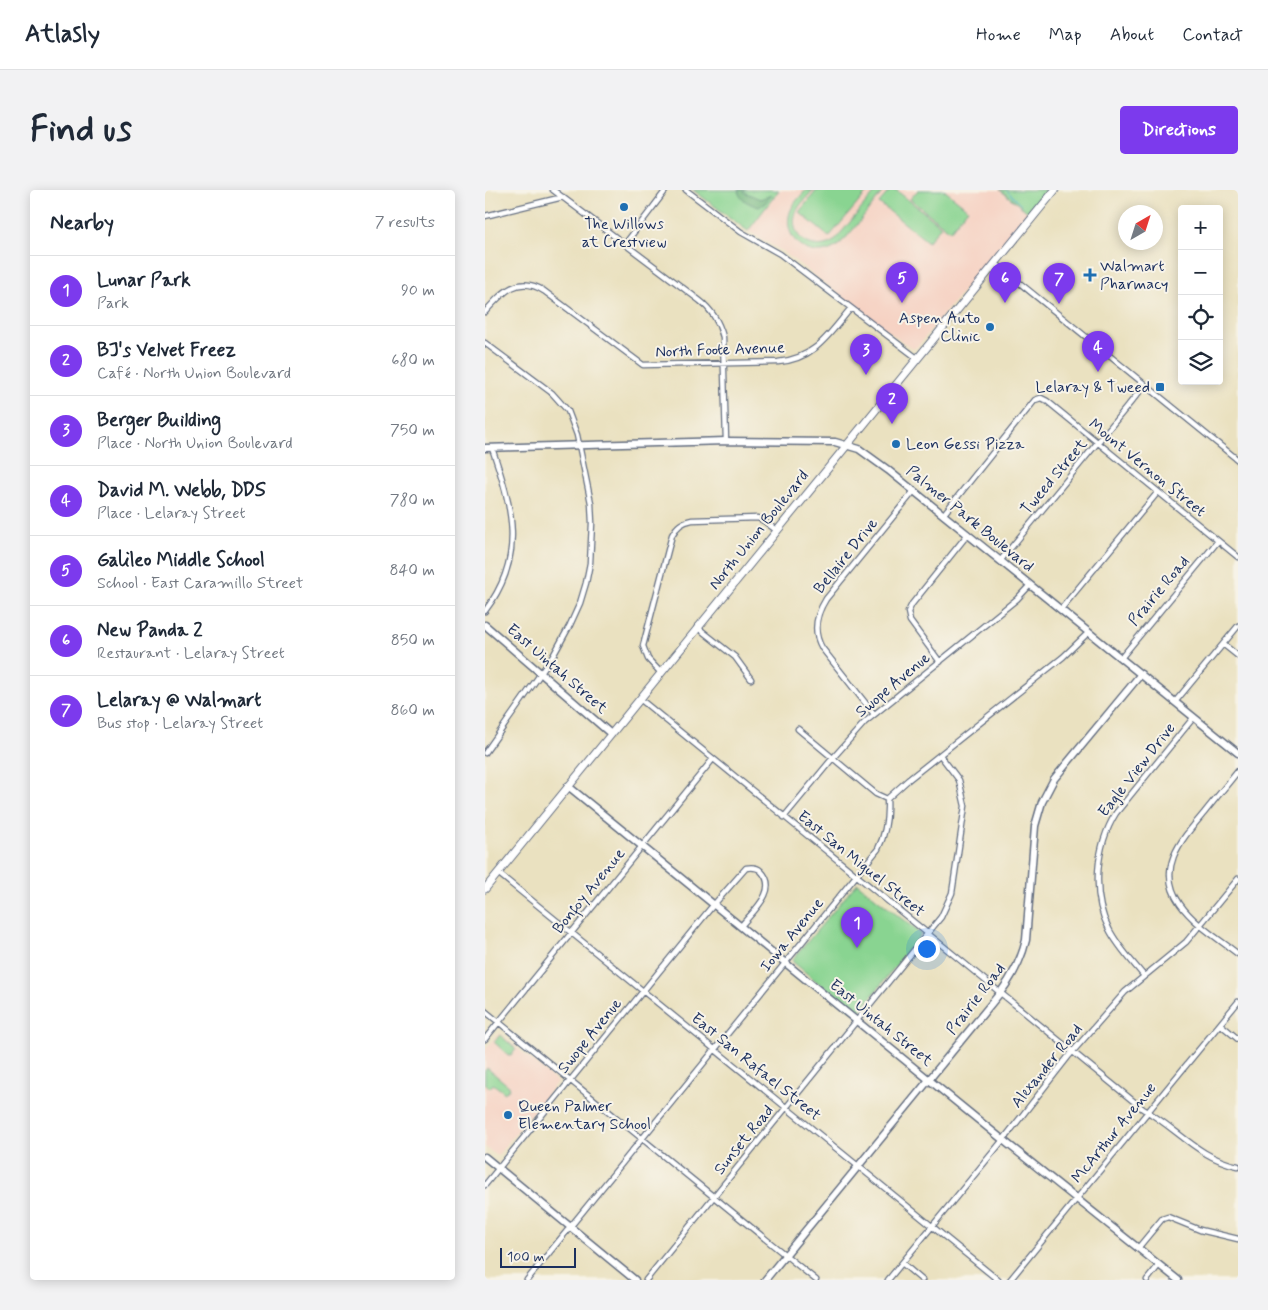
<!DOCTYPE html>
<html lang="en">
<head>
<meta charset="utf-8">
<style>
  body { margin:0; font-family:Mynerve,sans-serif; background:#f2f2f3; color:#1f2937 }
  .controls { position:absolute; right:15px; top:15px; display:grid; overflow:hidden; border-radius:5px; box-shadow:0 2px 12px #0003 }
  .controls button { width:45px; height:45px; display:grid; place-items:center; padding:0; border:0; border-bottom:1px solid #e0e1e3; background:#fff; color:#1f2937; font:25px sans-serif }
  .compass { position:absolute; left:633px; top:15px; width:45px; height:45px; border-radius:50%; background:#fff; box-shadow:0 2px 12px #0003; rotate:39deg }
  .scale { position:absolute; left:15px; bottom:12px; width:76px; box-sizing:border-box; padding-left:5px; border:2px solid #1b2f5e; border-top:0; font-size:14px; line-height:18px; white-space:nowrap; color:#1b2f5e; -webkit-text-stroke:4px #f7f3e8; paint-order:stroke }
  .you { position:absolute; left:441px; top:758px; width:18px; height:18px; margin:-12px; border:4px solid #fff; border-radius:50%; background:#1a73e8; box-shadow:0 0 0 8px #1a73e833 }
  .badge { display:grid; place-items:center; width:32px; height:32px; border-radius:50%; background:#7c3aed; color:#fff; font-size:16px; font-weight:700 }
  .pin { position:absolute; translate:-50% -41px; filter:drop-shadow(0 1px 2px #0008) }
  .pin::after { content:''; position:absolute; top:26px; width:18px; height:15px; background:inherit; clip-path:polygon(0 0,100% 0,50% 100%) }
  .list { margin:0; padding:0; list-style:none }
  h2 { display:flex; justify-content:space-between; align-items:center; height:65px; margin:0; padding:0 20px; font-size:21px }
  h2 small { font-size:16px; font-weight:400; color:#747a83 }
  .list li { display:grid; grid-template-columns:32px 1fr auto; gap:15px; align-items:center; box-sizing:border-box; height:70px; padding:0 20px; border-top:1px solid #e0e1e3 }
  .list b { display:block; font-size:19px; white-space:nowrap }
  .list p { margin:0; font-size:16px; white-space:nowrap; color:#747a83 }
  .list em { font-size:16px; font-style:normal; color:#747a83 }
  .icon { flex:none; width:28px; height:28px; fill:none; stroke:currentColor; stroke-width:2; stroke-linecap:round; stroke-linejoin:round }
  .map { position:relative; flex:none; width:753px; height:1090px; overflow:hidden; border-radius:5px }
  header { display:flex; align-items:center; gap:30px; box-sizing:border-box; height:70px; padding:0 25px; background:#fff; border-bottom:1px solid #e0e1e3 }
  header strong { font-size:24px }
  nav { display:flex; gap:28px; margin-inline-start:auto; font-size:18px }
  .intro { display:flex; align-items:center; justify-content:space-between; box-sizing:border-box; height:120px; padding:0 30px }
  h1 { margin:0; font-size:35px }
  .button { padding:12px 22px; border-radius:5px; background:#7c3aed; color:#fff; font-size:18px; font-weight:700 }
  main { display:flex; gap:30px; padding:0 30px }
  aside { flex:1; background:#fff; border-radius:5px; box-shadow:0 2px 12px #0003 }
  .map>svg:first-child { display:block }
  .built { fill:#f6d2c3 }
  .green { fill:#89d491; stroke:#528278 }
  .forest { fill:#6eb67b; stroke:#44726c }
  .lines { fill:none; stroke-linecap:round; stroke-linejoin:round }
  .stream { stroke:#45a6c4; stroke-width:1 }
  .street-casing { stroke:#636d80; stroke-width:7 }
  .secondary-casing { stroke:#636d80; stroke-width:9 }
  .primary-casing { stroke:#636d80; stroke-width:9 }
  .street { stroke:#fff; stroke-width:4.5 }
  .secondary { stroke:#fff; stroke-width:6 }
  .primary { stroke:#fff; stroke-width:7 }
  .poi-dot { fill:#1f6fb2; stroke:#f7f3e8; stroke-width:2 }
  .labels { text-anchor:middle; dominant-baseline:central; stroke-width:4; stroke-linejoin:round; paint-order:stroke }
  .poi-label { font-size:16px; fill:#1b2f5e; stroke:#f7f3e8; text-anchor:start }
  .street-label { font-size:16px; fill:#1b2f5e; stroke:#f7f3e8 }
</style>
</head>
<body>
<header>
<strong>Atlasly</strong>
<nav><a>Home</a><a>Map</a><a>About</a><a>Contact</a></nav>
</header>
<div class="intro"><h1>Find us</h1><a class="button">Directions</a></div>
<main>
<aside>
<h2>Nearby<small>7 results</small></h2>
<ul class="list">
<li><span class="badge">1</span><div><b>Lunar Park</b><p>Park</p></div><em>90 m</em></li>
<li><span class="badge">2</span><div><b>BJ's Velvet Freez</b><p>Café · North Union Boulevard</p></div><em>680 m</em></li>
<li><span class="badge">3</span><div><b>Berger Building</b><p>Place · North Union Boulevard</p></div><em>750 m</em></li>
<li><span class="badge">4</span><div><b>David M. Webb, DDS</b><p>Place · Lelaray Street</p></div><em>780 m</em></li>
<li><span class="badge">5</span><div><b>Galileo Middle School</b><p>School · East Caramillo Street</p></div><em>840 m</em></li>
<li><span class="badge">6</span><div><b>New Panda 2</b><p>Restaurant · Lelaray Street</p></div><em>850 m</em></li>
<li><span class="badge">7</span><div><b>Lelaray @ Walmart</b><p>Bus stop · Lelaray Street</p></div><em>860 m</em></li>
</ul>
</aside>
<div class="map">
<svg width="753" height="1090" viewBox="0 0 753 1090">
  <rect width="100%" height="100%" fill="#f7f3e8"/>
  <filter id="ink" filterUnits="userSpaceOnUse"><feTurbulence type="fractalNoise" baseFrequency=".02" numOctaves="2"/><feDisplacementMap in="SourceGraphic" scale="10" xChannelSelector="R" yChannelSelector="G"/><feConvolveMatrix kernelMatrix="1 2 1 2 8 2 1 2 1" color-interpolation-filters="sRGB"/></filter>
  <filter id="wash" filterUnits="userSpaceOnUse"><feTurbulence type="fractalNoise" baseFrequency=".0096" numOctaves="4" result="noise"/><feDisplacementMap in="SourceGraphic" scale="20" xChannelSelector="R" yChannelSelector="G"/><feGaussianBlur stdDeviation="1.12" result="paint"/><feColorMatrix in="noise" values="0 0 0 0 0 0 0 0 0 0 0 0 0 0 0 0 0 1.4 0 .05"/><feComposite in="paint" operator="in"/></filter>
  <g filter="url(#wash)">
    <rect width="100%" height="100%" fill="#eae1c0"/>
    <path class="built" d="M294,0H515L543,22L432,157L427,159L297,61L263,41Z
      M13,844H16L72,892L12,966L0,957V860Z"/>
    <path class="green" d="M208,0H294L263,41Z
      M321,0H328C322,8 312,16 310,26C305,50 331,63 349,51L392,0H399C388,14 362,51 349,58C327,71 299,51 304,26C306,15 314,8 321,0Z
      M332,0H384L344,47L314,22Z
      M405,0H411L456,36L443,52L394,13Z
      M433,0H459L483,19L465,41L425,9Z
      M515,0H561L543,22Z
      M372,693L436,744L372,825L308,772V769Z
      M15,845L31,859L26,866L23,865L9,852Z
      M2,878L25,897L20,903L8,894L5,898L0,893V881Z"/>
    <path class="forest" d="M253,0H259V2L275,9L287,5L280,13L274,17C265,14 254,10 253,0Z"/>
    <g class="lines">
      <path class="stream" d="M521,0L536,15"/>
    </g>
  </g>
  <g filter="url(#ink)">
    <g class="lines">
      <defs>
        <path id="street" d="M68,0L214,110C226,119 234,132 238,147L241,251
          M201,0L256,42L295,64L432,168
          M0,26L78,7
          M140,54L181,0
          M510,73L753,270
          M0,122C17,103 33,84 59,101L158,175L293,172C330,169 344,144 366,118
          M0,153L67,203L83,221L92,245L106,313L107,333L105,373L101,393L95,413L85,435L68,466L0,563
          M458,325L550,210L556,208L562,211L753,367
          M515,371L660,195
          M576,419L673,302
          M0,421C42,366 27,317 7,258
          M212,437L250,467L266,489
          M738,454L753,466
          M636,468L733,351
          M455,472L425,431L423,422L427,414L483,344
          M176,483L163,469L158,456L187,345C192,336 197,332 207,330L273,328L279,331L291,340
          M155,509L658,919C692,938 713,968 753,976
          M690,512L753,436
          M389,524L337,458C327,441 331,425 341,409L429,301
          M313,539L391,604L402,609
          M753,581C742,595 730,609 719,623C697,649 670,678 695,714C709,734 734,749 753,764
          M299,627L347,569L380,532L532,409L545,395
          M13,683L513,1090
          M659,786C647,771 633,757 624,739C606,705 611,655 631,623L709,527
          M0,821L331,1090
          M735,834L753,849
          M0,849L228,569
          M0,995L225,719L261,678C267,677 272,677 276,681C295,700 267,722 256,736
          M653,1058L677,1029L683,1027L715,1040L753,1049
          M417,1073L437,1090
          M42,1090L393,659C401,643 403,627 402,609L423,590L578,467L604,442
          M161,1090L456,727L467,703L480,616L474,590L455,565
          M403,1090L518,950L583,867L640,802L701,752L753,689
          M525,1090L753,812
          M662,1090L674,1075"/>
        <path id="secondary" d="M0,258L241,251L350,252L374,259L403,280L753,563
          M0,435L126,544
          M83,596L518,950L693,1090
          M0,967L150,1090
          M280,1090L515,803C528,786 536,771 541,750L550,636L557,612L569,589L656,484"/>
        <path id="primary" d="M0,699L570,0"/>
      </defs>
      <use href="#street" class="street-casing"/>
      <use href="#secondary" class="secondary-casing"/>
      <use href="#primary" class="primary-casing"/>
      <use href="#street" class="street"/>
      <use href="#secondary" class="secondary"/>
      <use href="#primary" class="primary"/>
    </g>
  </g>
  <g class="poi-dot">
    <circle cx="139" cy="17" r="5"/>
    <path d="M602.5 77.5h5v5h5v5h-5v5h-5v-5h-5v-5h5z"/>
    <circle cx="505" cy="137" r="5"/>
    <rect x="670" y="192" width="10" height="10" rx="2.5"/>
    <circle cx="411" cy="254" r="5"/>
    <circle cx="23" cy="925" r="5"/>
  </g>
  <g class="labels">
    <g class="poi-label">
      <text x="139" y="34" text-anchor="middle">The Willows<tspan x="139" dy="18">at Crestview</tspan></text>
      <text x="615" y="76">Walmart<tspan x="615" dy="18">Pharmacy</tspan></text>
      <text x="495" y="128" text-anchor="end">Aspen Auto<tspan x="495" dy="18">Clinic</tspan></text>
      <text x="665" y="197" text-anchor="end">Lelaray &amp; Tweed</text>
      <text x="421" y="254">Leon Gessi Pizza</text>
      <text x="33" y="916">Queen Palmer<tspan x="33" dy="18">Elementary School</tspan></text>
    </g>
    <g class="street-label">
      <text transform="translate(235 160) rotate(-2)">North Foote Avenue</text>
      <text transform="translate(662 278) rotate(39)">Mount Vernon Street</text>
      <text transform="translate(569 287) rotate(-50)">Tweed Street</text>
      <text transform="translate(485 329) rotate(39)">Palmer Park Boulevard</text>
      <text transform="translate(274 340) rotate(-51)">North Union Boulevard</text>
      <text transform="translate(361 366) rotate(-51)">Bellaire Drive</text>
      <text transform="translate(674 401) rotate(-50)">Prairie Road</text>
      <text transform="translate(72 479) rotate(41)">East Uintah Street</text>
      <text transform="translate(408 495) rotate(-40)">Swope Avenue</text>
      <text transform="translate(652 580) rotate(-52)">Eagle View Drive</text>
      <text transform="translate(376 674) rotate(39)">East San Miguel Street</text>
      <text transform="translate(104 701) rotate(-51)">Bonfoy Avenue</text>
      <text transform="translate(307 745) rotate(-51)">Iowa Avenue</text>
      <text transform="translate(491 809) rotate(-52)">Prairie Road</text>
      <text transform="translate(396 833) rotate(39)">East Uintah Street</text>
      <text transform="translate(105 846) rotate(-51)">Swope Avenue</text>
      <text transform="translate(562 876) rotate(-51)">Alexander Road</text>
      <text transform="translate(271 877) rotate(39)">East San Rafael Street</text>
      <text transform="translate(629 943) rotate(-51)">McArthur Avenue</text>
      <text transform="translate(259 950) rotate(-51)">Sunset Road</text>
    </g>
  </g>
</svg>
<div class="controls">
<button>+</button>
<button>−</button>
<button><svg class="icon" aria-label="locate" viewBox="0 0 24 24"><circle cx="12" cy="12" r="6"/><path d="M12 2v4M12 18v4M2 12h4M18 12h4"/></svg></button>
<button><svg class="icon" aria-label="layers" viewBox="0 0 24 24"><path d="M12 4l9 5-9 5-9-5zM3 14l9 5 9-5"/></svg></button>
</div>
<svg class="compass" viewBox="-18 -18 36 36"><path d="M0-13l5 13h-10z" fill="#e53935"/><path d="M0 13l5-13h-10z" fill="#747a83"/></svg>
<div class="scale">100 m</div>
<div class="you"></div>
<div class="pin badge" style="left:372px;top:758px">1</div>
<div class="pin badge" style="left:407px;top:234px">2</div>
<div class="pin badge" style="left:381px;top:185px">3</div>
<div class="pin badge" style="left:613px;top:182px">4</div>
<div class="pin badge" style="left:417px;top:113px">5</div>
<div class="pin badge" style="left:520px;top:113px">6</div>
<div class="pin badge" style="left:574px;top:114px">7</div>
</div>
</main>
</body>
</html>
